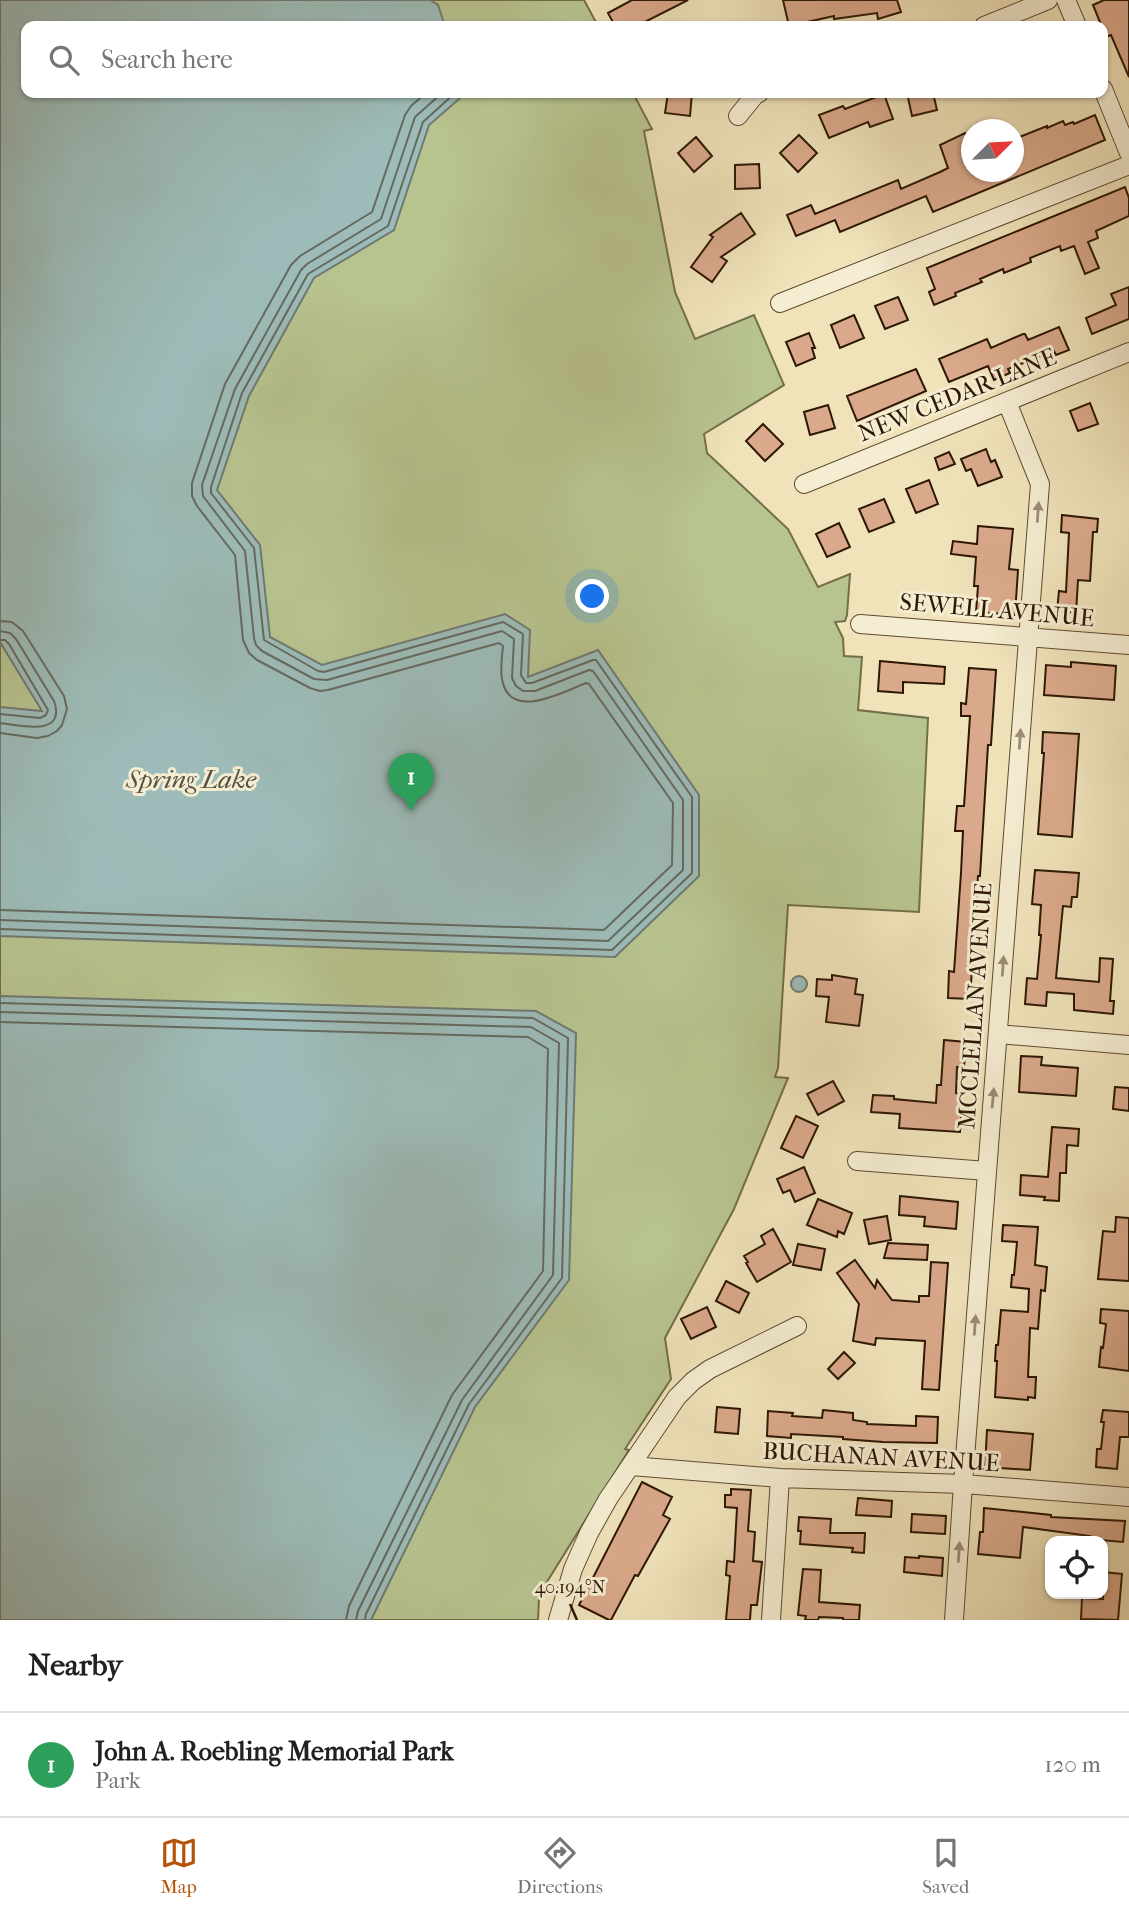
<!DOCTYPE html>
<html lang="en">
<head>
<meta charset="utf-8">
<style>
  body { margin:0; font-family:"IM FELL French Canon",serif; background:#f6f6f6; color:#202124 }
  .controls { position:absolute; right:21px; bottom:21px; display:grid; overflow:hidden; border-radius:14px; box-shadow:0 2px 5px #0004 }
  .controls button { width:63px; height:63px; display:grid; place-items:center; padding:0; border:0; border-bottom:2px solid #e0e0e0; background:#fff; color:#202124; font:35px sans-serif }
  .compass { position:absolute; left:961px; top:119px; width:63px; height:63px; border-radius:50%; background:#fff; box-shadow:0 2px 5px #0004; rotate:66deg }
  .you { position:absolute; left:593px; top:597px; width:24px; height:24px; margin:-18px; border:5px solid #fff; border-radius:50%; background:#1a73e8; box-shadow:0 0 0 10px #1a73e833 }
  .badge { display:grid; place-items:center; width:46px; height:46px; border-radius:50%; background:#b45309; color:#fff; font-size:23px; font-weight:700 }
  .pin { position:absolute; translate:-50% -58px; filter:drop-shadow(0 2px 4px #0008) }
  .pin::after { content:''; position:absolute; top:37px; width:24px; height:21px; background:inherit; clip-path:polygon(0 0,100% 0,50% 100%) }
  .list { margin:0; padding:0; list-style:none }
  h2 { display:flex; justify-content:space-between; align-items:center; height:91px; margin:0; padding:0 28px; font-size:30px }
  h2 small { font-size:23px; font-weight:400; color:#757577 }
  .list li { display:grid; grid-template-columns:46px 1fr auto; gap:21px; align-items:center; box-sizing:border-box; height:105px; padding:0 28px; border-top:2px solid #e0e0e0 }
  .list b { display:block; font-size:26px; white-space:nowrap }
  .list p { margin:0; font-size:23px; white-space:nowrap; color:#757577 }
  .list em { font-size:23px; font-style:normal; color:#757577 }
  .icon { flex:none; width:38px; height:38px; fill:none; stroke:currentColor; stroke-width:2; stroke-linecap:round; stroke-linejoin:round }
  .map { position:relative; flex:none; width:1129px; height:1620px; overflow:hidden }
  .search { position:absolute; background:#fff; box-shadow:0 2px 5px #0004; left:21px; right:21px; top:21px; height:77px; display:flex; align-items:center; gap:18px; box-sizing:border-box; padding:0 24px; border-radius:14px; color:#757577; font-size:26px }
  .sheet { height:196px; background:#fff }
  nav { display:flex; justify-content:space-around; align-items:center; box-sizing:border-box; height:98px; border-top:2px solid #e0e0e0; background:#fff; font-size:19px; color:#757577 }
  nav a { display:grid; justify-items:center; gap:4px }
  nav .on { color:#b45309 }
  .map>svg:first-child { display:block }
  .green { fill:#b8c490; stroke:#726e4a; stroke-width:2 }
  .water { fill:#9dbcb9; stroke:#707a71; stroke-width:2 }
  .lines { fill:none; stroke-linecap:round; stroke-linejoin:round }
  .shore { stroke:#656a5f; stroke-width:2 }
  .building { fill:#daa98b; stroke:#2d1705; stroke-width:2 }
  .minor-casing { stroke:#5e4a32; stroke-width:20 }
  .minor { stroke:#f5edd2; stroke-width:18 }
  .oneway { fill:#9b8d76 }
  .ticks { fill:none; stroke:#2d1705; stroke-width:2.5 }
  .labels { text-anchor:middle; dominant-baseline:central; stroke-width:6; stroke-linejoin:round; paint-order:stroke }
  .street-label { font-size:24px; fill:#2d1705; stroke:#f5edd2 }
  .water-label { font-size:26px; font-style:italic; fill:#545144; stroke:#f5edd2 }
  .ticks-label { font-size:18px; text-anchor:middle; fill:#2d1705; stroke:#f5edd2; stroke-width:6; stroke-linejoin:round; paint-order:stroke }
</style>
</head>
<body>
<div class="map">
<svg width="1129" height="1620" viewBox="0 0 1129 1620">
  <rect width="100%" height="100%" fill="#f0e3ba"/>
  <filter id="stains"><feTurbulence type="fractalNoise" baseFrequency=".00286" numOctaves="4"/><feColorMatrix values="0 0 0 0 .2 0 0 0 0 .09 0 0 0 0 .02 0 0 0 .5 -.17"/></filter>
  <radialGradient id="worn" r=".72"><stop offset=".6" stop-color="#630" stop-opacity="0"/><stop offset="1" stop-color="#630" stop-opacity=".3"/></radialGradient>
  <path class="green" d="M0,0H584L598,26H26V93H633L652,129L644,131L675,292L695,339L754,315L784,385L704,434L707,453L788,529L818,587L850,574L847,615L845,621L835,622L843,638L844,656L862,657L858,710L928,718L919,912L788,905L778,1068L775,1077L788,1078L734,1209L665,1338L671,1379L625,1449L629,1450L545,1585L539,1599L538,1620H0Z"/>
  <path class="water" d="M0,0H430L438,5L445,26H26V93H466L429,125L394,230L314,278L249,396L217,490L260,545L270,637L322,665L505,614L530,630L528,677L598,650L699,795V876L615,957L0,936V707L42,711L0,642Z
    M791 984a8 8 0 1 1 16 0a8 8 0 1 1-16 0Z
    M0,996L536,1011L576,1033L569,1280L475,1407L371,1620H0Z"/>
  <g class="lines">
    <path class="shore" d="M0,621L12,622L23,631L64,696L67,709L62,725L57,731L48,736L37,738L0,733
      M0,631L10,633L16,639L54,701C67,738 18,725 0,723
      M0,640H5L9,644L48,710L46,715L40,718L0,714
      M0,910L604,930L672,865L673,803L589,684L586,683C563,692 509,722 502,679C500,669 502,657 503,646L499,643L328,690L320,691L310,688L257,660L249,653L243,640L235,555L197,506L192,496V483L225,384L291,265L300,256L372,212L405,115L411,106L426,93
      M0,920L608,941L683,870V800L593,671L589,670L535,691H523L516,686L512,678L514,639L502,631L327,680L314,679L262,651L256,645L254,638L245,551L203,496L202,485L235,389L301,270L307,264L381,219L415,117L442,93
      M0,929L612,950L692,873V797L596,660H593L532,683H526L521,675L523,634L503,622L324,672L318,671L264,640L254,548L211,493V487L242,393L308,274L388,226L423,122L455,93
      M0,1003L533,1018L568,1038L562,1278L469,1404L366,1614L365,1620
      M0,1012L531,1027L559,1043L553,1275L462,1400L358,1611L356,1620
      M0,1022L528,1037L548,1049L543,1271L452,1395L349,1606L346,1620"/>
  </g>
  <path class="building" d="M632,0H688L637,26H615L608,13Z
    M783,0H897L901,12L878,19L877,13L834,19V16L789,26Z
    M1104,0H1129V77L1111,35L1106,37L1093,5Z
    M668,93H692L690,116L665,113Z
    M907,93H933L937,110L912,116Z
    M884,94L893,119L870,127L868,122L829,138L819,115L843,106L845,109Z
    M1095,115L1105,140L933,212L926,196L840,232L835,220L796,236L787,215L811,205L815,214L898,180L901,189L940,172L948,168L940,145L965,133L971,148V172H1013V145L1019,143L1017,138L1047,126V128L1063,121L1065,125L1073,122L1074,124Z
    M799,135L817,153L798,172L780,153Z
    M696,137L712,156L694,172L678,153Z
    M759,164L760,188L735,189V165Z
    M1125,187L1129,198V216L1096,231L1098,238L1088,242L1099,268L1085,274L1074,246L1061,251L1060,246L1030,258L1031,262L1004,273L1003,269L980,279L982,282L955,293L956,296L934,305L929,292L935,289L927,268Z
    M741,213L755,234L721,257L727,261L712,282L691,267L713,237L710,235Z
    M1129,287V319L1092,334L1086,318L1116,305L1111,294Z
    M898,297L908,320L885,329L875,306Z
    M854,315L864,338L840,348L831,325Z
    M1059,327L1069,350L1056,355L1054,351L1008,369L1010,373L994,380L988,366L949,382L939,359L987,339L991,348L1023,334H1025L1028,340Z
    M809,333L815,348H812L815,358L796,366L786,342Z
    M916,369L926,391L857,421L847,396Z
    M1090,403L1098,424L1078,431L1070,411Z
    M828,405L835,428L810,435L804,412Z
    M763,424L783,444L765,461L746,441Z
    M986,449L991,462L995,460L1002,477L978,486L971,469L966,471L961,459Z
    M949,452L955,464L939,470L935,458Z
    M929,480L938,504L916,513L906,489Z
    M884,499L894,522L869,532L859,509Z
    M1062,515L1098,519L1097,532H1093L1090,581L1078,580L1076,613L1057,611L1059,591L1066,592L1069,533L1061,532Z
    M839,523L850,547L827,557L816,534Z
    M978,526L1013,529L1009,569L1018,570L1015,615L976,612L978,586H974L976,557L951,554L953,541L977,544Z
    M880,661L945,667L944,684L903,682V693L878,691Z
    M1071,662L1116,666L1114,700L1044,695L1046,665L1071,667Z
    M969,668L996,670L991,745H988L980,876H978L970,999L948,998L949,971L954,972L961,873L963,831H955L957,806H964L970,716H961V703L966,704Z
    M1043,732L1079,734L1072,837L1038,834L1044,753H1042Z
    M1035,870L1079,873L1077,897H1072L1071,907L1063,906L1056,978L1099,982L1100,958L1113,959L1110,1001H1114L1113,1014L1074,1010V994L1047,992L1046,1006L1025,1004L1027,978L1037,979L1041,935H1039L1041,905L1032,904Z
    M832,975L857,979L855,994L863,995L859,1026L826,1022L829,997L816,996L817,979L832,980Z
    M944,1040L966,1042L964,1067H957L956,1093L960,1094V1104H962L960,1132L899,1128L900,1114L871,1112L873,1095L894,1096V1099L936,1103L937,1085H941Z
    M1021,1056L1042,1057L1041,1065L1078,1068L1076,1096L1019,1092Z
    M833,1081L844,1101L818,1115L807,1094Z
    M1115,1087L1129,1088V1111L1113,1109Z
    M796,1116L818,1126L803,1158L781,1148Z
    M1052,1127L1079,1129L1078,1146L1067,1145L1066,1173H1060L1059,1201L1044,1200L1045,1197L1020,1195L1021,1175L1048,1177Z
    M804,1167L815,1193L795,1202L790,1190L783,1193L777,1179Z
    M900,1196L958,1202L956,1229L924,1226L925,1217L899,1215Z
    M818,1199L852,1213L844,1234L838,1231L837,1237L807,1225Z
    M887,1216L891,1240L869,1244L864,1220Z
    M1116,1217L1129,1218V1281L1098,1279L1103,1231L1115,1232Z
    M1003,1225L1038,1227L1035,1265L1047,1267L1045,1291L1041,1290L1038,1329L1030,1328L1028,1377H1036L1035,1398L1028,1397V1400L995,1397L997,1361H995L996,1345H998L1001,1310L1028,1312L1029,1289L1011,1287L1012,1275H1014L1017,1242L1002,1241Z
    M773,1229L791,1262L757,1282L746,1263L748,1262L744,1256L765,1244L761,1236Z
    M888,1243L928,1245L927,1260L884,1258Z
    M798,1244L825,1249L821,1270L793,1265Z
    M855,1260L875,1288L877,1280L892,1300L919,1302V1296H929L931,1262L948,1263L939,1390L922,1389L925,1341L876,1338L875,1345L853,1341L859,1304L837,1273Z
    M726,1281L749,1293L739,1313L716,1301Z
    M707,1307L716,1327L691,1339L681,1319Z
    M1101,1309L1129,1311V1371L1099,1367L1101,1347L1103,1348L1106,1324L1100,1323Z
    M844,1352L855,1363L838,1379L828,1369Z
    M717,1407L740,1409L738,1434L715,1432Z
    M823,1410L853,1413V1420L867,1422V1424L916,1426V1416L938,1417L937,1443L883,1442L843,1439V1437L791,1434V1438L767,1436L768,1411L793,1413L792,1416L822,1418Z
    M1103,1410L1129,1412V1437H1120L1117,1469L1096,1467L1097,1449H1101L1104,1422H1101Z
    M987,1430L1033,1434L1030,1470L985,1467Z
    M642,1482L672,1497L663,1515L670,1519L638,1576L635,1575L611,1620H609L579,1605Z
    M731,1489L751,1490L748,1531L755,1532L753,1561L762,1562L757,1605H751L750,1620H726L730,1576L726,1575L727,1561L734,1562L737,1508L725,1507V1495H731Z
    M858,1498L892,1501L891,1517L856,1515Z
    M984,1508L1051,1515V1517L1125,1521L1123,1542L1089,1539L1090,1536L1023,1527L1020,1558L978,1554L980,1532H983Z
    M912,1514L946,1516L945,1534L911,1532Z
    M799,1517L831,1519L830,1533H865L864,1553L852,1552L853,1548L800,1544L801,1531H798Z
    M919,1556L943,1558L942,1576L904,1572L905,1557L919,1558Z
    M803,1569L821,1570L819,1602L860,1605L859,1620H843V1618L819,1617L818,1620H805L806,1616L798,1615Z
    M1103,1572L1122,1574L1118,1620L1081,1619L1082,1598L1103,1599Z"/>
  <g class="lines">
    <defs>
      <path id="minor" d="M1066,0L1077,26
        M984,26L1048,0
        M1103,89L1129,153
        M738,116L755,95L759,93
        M780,303L1129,165
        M804,484L1129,352
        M860,624L1129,645
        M998,1034L1129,1045
        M857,1161L987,1171
        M631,1466L780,1478L963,1484L1129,1497
        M558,1620L573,1569L589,1533L608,1499L677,1397L693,1381L710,1369L797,1326
        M771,1620L780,1478
        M954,1620L963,1484L1040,484L1007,402"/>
    </defs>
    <use href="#minor" class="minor-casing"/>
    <use href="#minor" class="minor"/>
  </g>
  <defs><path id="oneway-solid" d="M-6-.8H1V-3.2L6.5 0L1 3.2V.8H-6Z" transform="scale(1.75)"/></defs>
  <g class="oneway">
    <use href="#oneway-solid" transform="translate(1038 512) rotate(-86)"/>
    <use href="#oneway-solid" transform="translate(1020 739) rotate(-86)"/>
    <use href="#oneway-solid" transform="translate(1003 966) rotate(-86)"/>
    <use href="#oneway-solid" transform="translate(993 1098) rotate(-85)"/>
    <use href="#oneway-solid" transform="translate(975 1325) rotate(-86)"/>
    <use href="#oneway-solid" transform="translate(959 1552) rotate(-86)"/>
  </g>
  <path class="ticks" d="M570,1604L577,1620"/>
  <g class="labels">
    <g class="street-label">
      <text transform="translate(957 395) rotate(-22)">NEW CEDAR LANE</text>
      <text transform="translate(997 610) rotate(5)">SEWELL AVENUE</text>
      <text transform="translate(975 1006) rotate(-86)">MCCLELLAN AVENUE</text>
      <text transform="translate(881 1457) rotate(3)">BUCHANAN AVENUE</text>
    </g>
    <g class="water-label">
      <text x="191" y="779">Spring Lake</text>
    </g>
  </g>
  <g class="ticks-label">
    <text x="570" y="1593">40.194°N</text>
  </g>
  <rect width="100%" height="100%" filter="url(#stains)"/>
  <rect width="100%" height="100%" fill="url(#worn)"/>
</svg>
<div class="controls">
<button><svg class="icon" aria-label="locate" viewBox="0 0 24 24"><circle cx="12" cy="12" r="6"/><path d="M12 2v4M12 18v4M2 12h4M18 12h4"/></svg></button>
</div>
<svg class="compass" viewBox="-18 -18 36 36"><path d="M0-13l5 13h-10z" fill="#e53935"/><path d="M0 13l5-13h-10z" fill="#757577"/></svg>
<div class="you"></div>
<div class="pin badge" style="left:411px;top:811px;background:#2e9e5b">1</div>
<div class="search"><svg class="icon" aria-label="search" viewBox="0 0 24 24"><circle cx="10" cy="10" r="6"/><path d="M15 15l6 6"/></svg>Search here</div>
</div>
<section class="sheet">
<h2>Nearby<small></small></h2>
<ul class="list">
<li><span class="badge" style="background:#2e9e5b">1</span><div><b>John A. Roebling Memorial Park</b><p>Park</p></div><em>120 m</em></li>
</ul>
</section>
<nav>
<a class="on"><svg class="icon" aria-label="map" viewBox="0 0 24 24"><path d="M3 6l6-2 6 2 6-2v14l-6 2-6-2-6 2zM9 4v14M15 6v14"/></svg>Map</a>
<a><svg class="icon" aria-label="directions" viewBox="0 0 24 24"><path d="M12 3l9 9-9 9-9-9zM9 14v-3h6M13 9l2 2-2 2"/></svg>Directions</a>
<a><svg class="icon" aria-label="saved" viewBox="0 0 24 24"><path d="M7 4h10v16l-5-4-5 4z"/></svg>Saved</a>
</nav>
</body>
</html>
